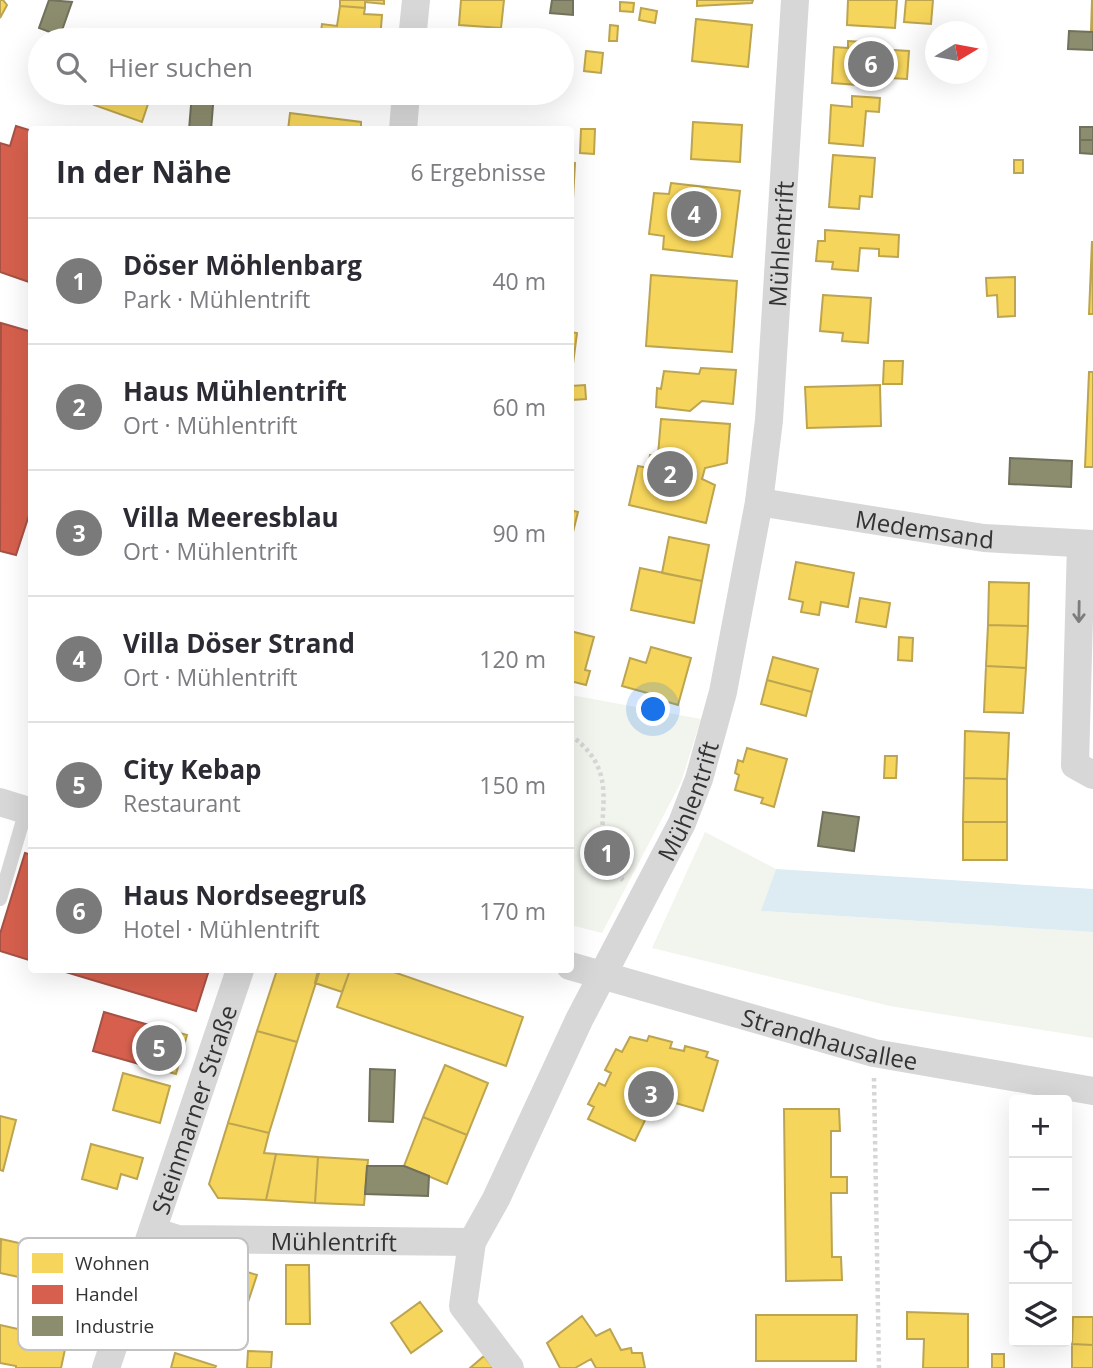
<!DOCTYPE html>
<html lang="de">
<head>
<meta charset="utf-8">
<style>
  body { margin:0; font-family:"Open Sans",sans-serif; background:#f7f7f7; color:#2b2b33 }
  .controls { position:absolute; right:21px; bottom:21px; display:grid; overflow:hidden; border-radius:7px; box-shadow:0 7px 28px #0002 }
  .controls button { width:63px; height:63px; display:grid; place-items:center; padding:0; border:0; border-bottom:2px solid #e1e1e2; background:#fff; color:#2b2b33; font:35px sans-serif }
  .compass { position:absolute; left:925px; top:21px; width:63px; height:63px; border-radius:50%; background:#fff; box-shadow:0 7px 28px #0002; rotate:80deg }
  .you { position:absolute; left:654px; top:710px; width:24px; height:24px; margin:-18px; border:5px solid #fff; border-radius:50%; background:#1a73e8; box-shadow:0 0 0 10px #1a73e833 }
  .badge { display:grid; place-items:center; width:46px; height:46px; border-radius:50%; background:#7a7a7a; color:#fff; font-size:23px; font-weight:700 }
  .pin { position:absolute; translate:-50% -50%; border:4px solid #fff; box-shadow:0 2px 7px #0006 }
  .list { margin:0; padding:0; list-style:none }
  h2 { display:flex; justify-content:space-between; align-items:center; height:91px; margin:0; padding:0 28px; font-size:30px }
  h2 small { font-size:23px; font-weight:400; color:#7c7c81 }
  .list li { display:grid; grid-template-columns:46px 1fr auto; gap:21px; align-items:center; box-sizing:border-box; height:126px; padding:0 28px; border-top:2px solid #e1e1e2 }
  .list b { display:block; font-size:26px; white-space:nowrap }
  .list p { margin:0; font-size:23px; white-space:nowrap; color:#7c7c81 }
  .list em { font-size:23px; font-style:normal; color:#7c7c81 }
  .icon { flex:none; width:38px; height:38px; fill:none; stroke:currentColor; stroke-width:2; stroke-linecap:round; stroke-linejoin:round }
  .map { position:relative; flex:none; width:1093px; height:1368px; overflow:hidden }
  .search { position:absolute; background:#fff; box-shadow:0 7px 28px #0002; left:28px; top:28px; width:546px; height:77px; display:flex; align-items:center; gap:18px; box-sizing:border-box; padding:0 24px; border-radius:38px; color:#7c7c81; font-size:26px }
  .panel { position:absolute; background:#fff; box-shadow:0 7px 28px #0002; left:28px; top:126px; width:546px; height:847px; border-radius:7px }
  .map>svg:first-child { display:block }
  .green { fill:#f1f5ed }
  .water { fill:#ddebf3 }
  .homes { fill:#f6d55c; stroke:#bca450; stroke-width:2 }
  .shops { fill:#d6604d; stroke:#a55245; stroke-width:2 }
  .industry { fill:#8c8c6e; stroke:#71715c; stroke-width:2 }
  .lines { fill:none; stroke-linecap:round; stroke-linejoin:round }
  .path { stroke:#d6d6d6; stroke-width:4.5; stroke-dasharray:3.5 3.5; stroke-linecap:butt }
  .service { stroke:#d7d7d7; stroke-width:14 }
  .minor { stroke:#d7d7d7; stroke-width:28 }
  .oneway { stroke:#7d7d7d }
  .labels { text-anchor:middle; dominant-baseline:central; stroke-width:7; stroke-linejoin:round; paint-order:stroke }
  .street-label { font-size:24px; fill:#333; stroke:#fff }
  .key { fill:#fff; stroke:#c2c2c2; stroke-width:2 }
  .key-label { font-size:19px; fill:#333 }
</style>
</head>
<body>
<div class="map">
<svg width="1093" height="1368" viewBox="0 0 1093 1368">
  <rect width="100%" height="100%" fill="#fff"/>
  <path class="green" d="M571,695L701,719L681,782L602,933L571,925Z
    M705,832L776,869L762,911L1093,932V1038L890,1006L652,948Z"/>
  <path class="water" d="M776,869L1093,889V932L761,911Z"/>
  <path class="homes" d="M0,0H3L7,5L0,18Z
    M340,0H384V4L365,2V8L340,6Z
    M461,0H504L501,28L459,25Z
    M697,0H753L752,3L697,6Z
    M848,0H897L895,28L847,25Z
    M906,0H933L931,24L904,22Z
    M1092,0H1093V32H1091Z
    M620,2L634,3L633,12L620,11Z
    M340,6L365,8L364,14L382,15L380,40H320L322,24L337,26Z
    M641,8L657,11L655,23L639,20Z
    M696,19L752,25L748,67L692,61Z
    M610,25L618,26L617,41H609Z
    M118,34L137,40H116Z
    M465,37L499,40H465Z
    M848,41L863,42L862,48L909,51L907,79L871,77V86L832,83L834,47L848,48Z
    M586,51L603,53L601,73L584,71Z
    M98,93H143L151,95L142,122L94,105Z
    M317,93H358L356,103L317,98Z
    M852,96L880,98L879,112L866,111L863,146L829,143L831,105L852,107Z
    M290,113L361,122V130H288Z
    M693,122L742,125L740,162L691,159Z
    M581,129H595L594,154L580,153Z
    M833,155L875,158L872,197L860,196L859,209L829,207Z
    M1014,160H1023V173H1014Z
    M570,162L575,163L571,234H570Z
    M671,183L740,191L732,257L663,249L664,236L649,234L654,193L669,194Z
    M825,230L899,235L898,257L879,256V249L860,248L858,271L832,269L833,262L816,261L818,241H825Z
    M1092,241L1093,314H1089Z
    M651,275L737,281L732,352L646,346Z
    M1015,277V316L998,317L997,295L987,296L986,278Z
    M823,295L871,298L868,343L842,341L843,333L820,331Z
    M570,332L577,333L573,364L570,363Z
    M884,361H903L902,384H883Z
    M701,368L736,370L733,404L702,401L690,411L656,407L657,388L661,389L664,371L699,374Z
    M1089,372H1093V467H1085Z
    M585,385L586,399L572,400L571,386Z
    M880,385L881,426L807,428L805,387Z
    M661,419L730,424L727,463L705,468L702,479L715,485L706,523L629,505L638,466L648,468L650,455H658Z
    M570,510L578,512L573,532H570Z
    M669,537L709,545L702,581L662,573Z
    M796,562L854,573L848,607L821,602L819,615L801,612L803,602L789,599Z
    M640,568L702,581L694,623L631,610Z
    M989,582L1029,583L1028,626L988,625Z
    M860,598L890,603L886,627L856,622Z
    M988,625L1028,626L1026,668L986,666Z
    M570,631L594,637L585,670L590,671L586,685L570,681Z
    M899,637L913,638L912,661L898,660Z
    M651,647L691,658L678,705L651,697V694L622,686L630,658L646,663Z
    M773,657L818,669L812,692L767,680Z
    M986,666L1026,668L1023,713L984,712Z
    M767,680L812,692L806,716L761,704Z
    M965,731L1009,733L1007,779L964,778Z
    M747,748L787,759L774,807L761,803L763,798L735,790L739,775L735,773L738,760L743,762Z
    M885,756H897L896,778H884Z
    M964,778L1007,779V822H963Z
    M963,822H1007V860H963Z
    M277,970H320L297,1042L257,1031Z
    M318,970H350L342,992L315,983Z
    M350,970H388L523,1017L506,1066L337,1007Z
    M149,1025L187,1035L176,1074L139,1064Z
    M257,1031L297,1042L269,1133L228,1123Z
    M649,1036L672,1042L670,1048L684,1051L685,1046L708,1052L706,1057L718,1061L703,1111L672,1102L648,1114L635,1141L588,1119L594,1107L588,1104L599,1083L605,1086L611,1073L605,1070L616,1049L622,1052L630,1037L647,1041Z
    M445,1065L488,1083L467,1135L423,1117Z
    M123,1073L170,1086L160,1123L113,1110Z
    M784,1109H839L840,1131H831V1177H847V1193H831L832,1257H841L842,1280L786,1281Z
    M0,1116L16,1120L3,1171L0,1170Z
    M423,1117L467,1135L447,1184L404,1166Z
    M228,1123L269,1133L264,1153L276,1154L266,1200L218,1198L209,1184Z
    M91,1144L143,1158L137,1179L121,1174L117,1189L82,1179Z
    M276,1154L318,1157L315,1203L266,1200Z
    M318,1157L368,1160L364,1205L315,1203Z
    M1,1239L82,1257L75,1289L0,1273Z
    M181,1259L207,1267L209,1260L257,1275L245,1311L206,1299L204,1307L170,1296Z
    M286,1265H309L310,1324H286Z
    M420,1302L442,1331L411,1353L391,1323Z
    M907,1312L968,1314V1368H923L924,1339H907Z
    M756,1315H857L856,1361H756Z
    M582,1316L596,1336L610,1329L621,1350L631,1348L632,1353H642L645,1368H596L591,1359L575,1368H560L547,1343Z
    M1073,1317H1093V1345L1072,1344Z
    M0,1325L67,1340L61,1368H16V1366L0,1363Z
    M1072,1344L1093,1345V1368H1072Z
    M248,1351L272,1352L271,1368H247Z
    M175,1353L216,1366L215,1368H171Z
    M992,1354H1004V1368H992Z
    M484,1356L494,1368H470Z"/>
  <path class="shops" d="M16,126L32,131V283L0,272V143L10,146Z
    M1,323L32,332V506L16,555L0,551Z
    M25,853L32,855V961L0,951V934Z
    M59,970H209L196,1011Z
    M104,1012L149,1025L139,1064L93,1051Z"/>
  <path class="industry" d="M49,0L72,2L60,36L39,28Z
    M552,0H573V15L550,13Z
    M1069,31L1093,32V50L1068,49Z
    M192,93H214L211,130H189Z
    M1080,127H1093V140H1080Z
    M1080,140H1093V154L1080,153Z
    M1010,458L1072,461L1071,487L1009,484Z
    M823,812L859,817L854,851L818,846Z
    M370,1069L395,1070L393,1122L369,1121Z
    M367,1166H404L429,1176L428,1196L365,1194Z"/>
  <g class="lines">
    <path class="path" d="M570,735C637,782 574,837 623,880
      M874,1078L879,1368"/>
    <path class="service" d="M0,899L26,810"/>
    <g class="minor">
      <path d="M412,40L416,0"/>
      <path d="M403,130L406,93"/>
      <path id="s1" d="M759,502L984,538L1093,544"/>
      <path d="M1081,544L1075,765L1093,775"/>
      <path d="M0,802L32,812"/>
      <path id="s2" d="M570,966L874,1053L1093,1091"/>
      <path id="s3" d="M153,1231L178,1239L472,1242L496,1199L579,1020L682,823L699,779L723,692L759,502L769,420L795,0"/>
      <path d="M472,1242L463,1306L510,1368"/>
      <path id="s4" d="M106,1368L240,970"/>
    </g>
  </g>
  <defs><path id="oneway-shaft" d="M-6 0H5M1.5-3L5.5 0L1.5 3" fill="none" stroke-width="1.6" stroke-linecap="round" stroke-linejoin="round" transform="scale(1.75)"/></defs>
  <use class="oneway" href="#oneway-shaft" transform="translate(1079 612) rotate(91)"/>
  <g class="labels">
    <g class="street-label">
      <text stroke="none"><textPath href="#s3" startOffset="1379">Mühlentrift</textPath></text>
      <text stroke="none"><textPath href="#s1" startOffset="168">Medemsand</textPath></text>
      <text stroke="none"><textPath href="#s3" startOffset="812">Mühlentrift</textPath></text>
      <text stroke="none"><textPath href="#s2" startOffset="270">Strandhausallee</textPath></text>
      <text stroke="none"><textPath href="#s4" startOffset="273">Steinmarner Straße</textPath></text>
      <text stroke="none"><textPath href="#s3" startOffset="182">Mühlentrift</textPath></text>
    </g>
  </g>
  <rect x="18" y="1238" width="230" height="112" rx="10" class="key"/>
  <rect x="32" y="1253" width="31" height="20" fill="#f6d55c"/>
  <rect x="32" y="1285" width="31" height="19" fill="#d6604d"/>
  <rect x="32" y="1316" width="31" height="20" fill="#8c8c6e"/>
  <g class="key-label">
    <text x="75" y="1270">Wohnen</text>
    <text x="75" y="1301">Handel</text>
    <text x="75" y="1333">Industrie</text>
  </g>
</svg>
<div class="controls">
<button>+</button>
<button>−</button>
<button><svg class="icon" aria-label="locate" viewBox="0 0 24 24"><circle cx="12" cy="12" r="6"/><path d="M12 2v4M12 18v4M2 12h4M18 12h4"/></svg></button>
<button><svg class="icon" aria-label="layers" viewBox="0 0 24 24"><path d="M12 4l9 5-9 5-9-5zM3 14l9 5 9-5"/></svg></button>
</div>
<svg class="compass" viewBox="-18 -18 36 36"><path d="M0-13l5 13h-10z" fill="#e53935"/><path d="M0 13l5-13h-10z" fill="#7c7c81"/></svg>
<div class="you"></div>
<div class="pin badge" style="left:607px;top:853px">1</div>
<div class="pin badge" style="left:670px;top:474px">2</div>
<div class="pin badge" style="left:651px;top:1094px">3</div>
<div class="pin badge" style="left:694px;top:214px">4</div>
<div class="pin badge" style="left:159px;top:1048px">5</div>
<div class="pin badge" style="left:871px;top:64px">6</div>
<div class="search"><svg class="icon" aria-label="search" viewBox="0 0 24 24"><circle cx="10" cy="10" r="6"/><path d="M15 15l6 6"/></svg>Hier suchen</div>
<section class="panel">
<h2>In der Nähe<small>6 Ergebnisse</small></h2>
<ul class="list">
<li><span class="badge">1</span><div><b>Döser Möhlenbarg</b><p>Park · Mühlentrift</p></div><em>40 m</em></li>
<li><span class="badge">2</span><div><b>Haus Mühlentrift</b><p>Ort · Mühlentrift</p></div><em>60 m</em></li>
<li><span class="badge">3</span><div><b>Villa Meeresblau</b><p>Ort · Mühlentrift</p></div><em>90 m</em></li>
<li><span class="badge">4</span><div><b>Villa Döser Strand</b><p>Ort · Mühlentrift</p></div><em>120 m</em></li>
<li><span class="badge">5</span><div><b>City Kebap</b><p>Restaurant</p></div><em>150 m</em></li>
<li><span class="badge">6</span><div><b>Haus Nordseegruß</b><p>Hotel · Mühlentrift</p></div><em>170 m</em></li>
</ul>
</section>
</div>
</body>
</html>
